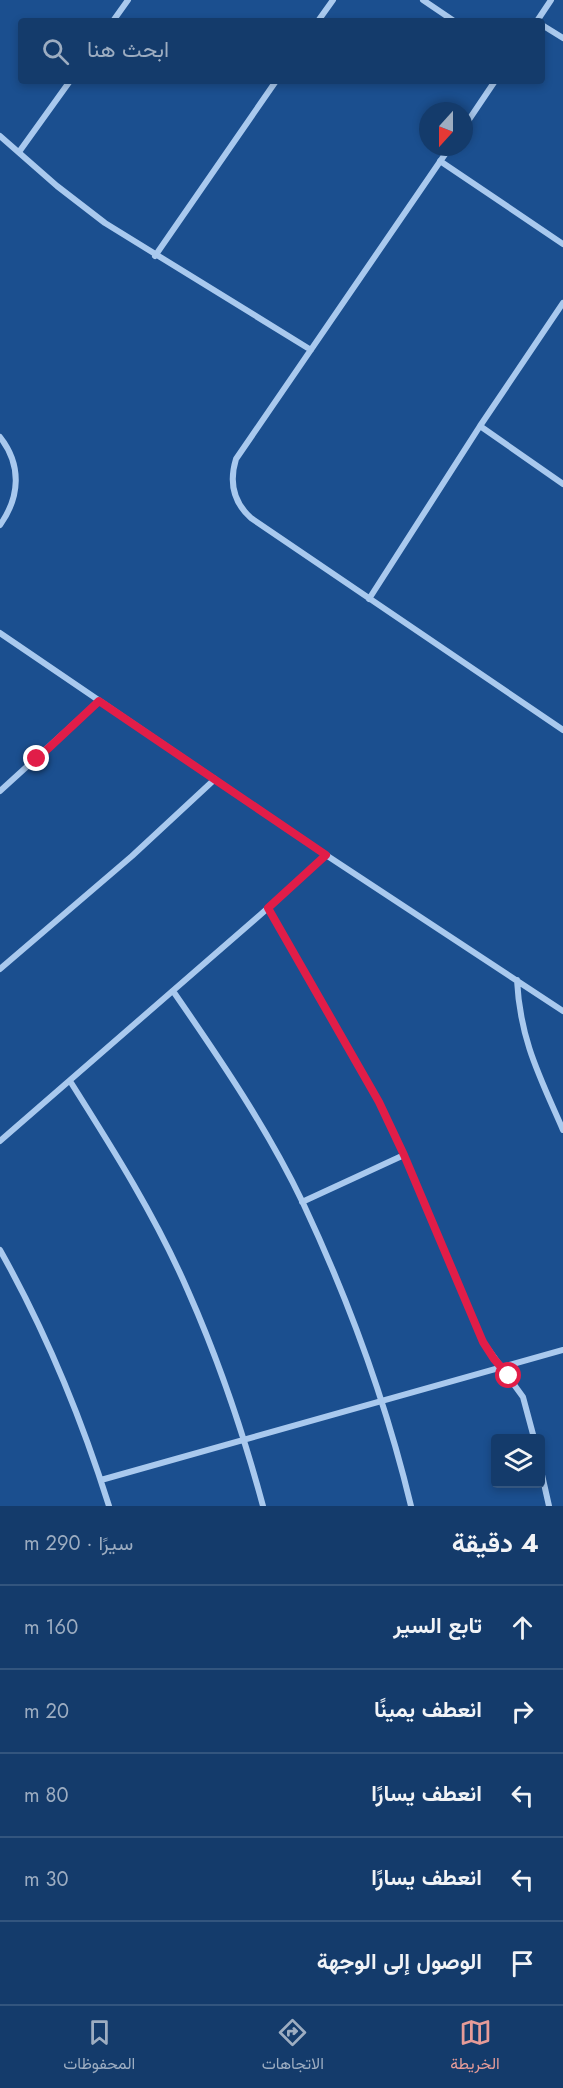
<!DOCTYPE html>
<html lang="ar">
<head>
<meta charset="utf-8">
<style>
  body { margin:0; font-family:Jost,Vazirmatn,sans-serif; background:#214673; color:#f1f3f6; direction:rtl }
  .controls { position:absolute; right:18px; bottom:18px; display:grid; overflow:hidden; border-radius:6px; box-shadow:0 3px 9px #0003 }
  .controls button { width:54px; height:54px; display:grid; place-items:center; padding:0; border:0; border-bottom:2px solid #33557e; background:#143b6b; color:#f1f3f6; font:30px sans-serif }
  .compass { position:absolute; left:419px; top:102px; width:54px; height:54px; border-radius:50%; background:#143b6b; box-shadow:0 3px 9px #0003; rotate:201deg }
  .stop { position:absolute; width:18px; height:18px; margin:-14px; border:4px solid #e11d48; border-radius:50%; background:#fff }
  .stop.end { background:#e11d48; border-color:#fff; box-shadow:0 2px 6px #0008 }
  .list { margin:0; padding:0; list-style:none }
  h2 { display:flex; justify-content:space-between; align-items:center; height:78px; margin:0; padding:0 24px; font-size:26px }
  h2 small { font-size:20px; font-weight:400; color:#9dadc1 }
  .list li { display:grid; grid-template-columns:39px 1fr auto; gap:18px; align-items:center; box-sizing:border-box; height:84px; padding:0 24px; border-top:2px solid #33557e }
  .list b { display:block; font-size:22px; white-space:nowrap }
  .list em { font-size:20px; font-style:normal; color:#9dadc1 }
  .icon { flex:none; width:33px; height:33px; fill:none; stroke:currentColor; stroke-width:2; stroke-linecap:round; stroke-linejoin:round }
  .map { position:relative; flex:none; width:563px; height:1506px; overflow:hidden; direction:ltr }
  .search { position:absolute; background:#143b6b; box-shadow:0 3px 9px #0003; left:18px; right:18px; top:18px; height:66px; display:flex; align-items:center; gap:15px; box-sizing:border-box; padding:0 21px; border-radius:6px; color:#9dadc1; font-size:22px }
  .sheet { height:498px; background:#143b6b }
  nav { display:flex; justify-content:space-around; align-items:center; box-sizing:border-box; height:84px; border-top:2px solid #33557e; background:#143b6b; font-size:16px; color:#9dadc1 }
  nav a { display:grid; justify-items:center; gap:3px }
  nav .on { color:#e69b98 }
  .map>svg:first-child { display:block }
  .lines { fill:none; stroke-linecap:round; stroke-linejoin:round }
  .street { stroke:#a9c9ee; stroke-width:6 }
  .route { stroke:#e11d48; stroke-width:8 }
</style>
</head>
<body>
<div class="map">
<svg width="563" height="1506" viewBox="0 0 563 1506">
  <rect width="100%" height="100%" fill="#1b4f8f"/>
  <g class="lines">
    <path class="street" d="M423,0L454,21
      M113,21L128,0
      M318,21L333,0
      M537,21L551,0
      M542,25L563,38
      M464,127L495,81
      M0,136L57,186L105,223L311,350
      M450,147L236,459C229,482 233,502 251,518L563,730
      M19,152L70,81
      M440,161L563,244
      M155,256L276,81
      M480,426L563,484
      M0,437C22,465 20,497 0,525
      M369,599L480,426L563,303
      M0,633L326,855L563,1011
      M0,791L99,701
      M268,908L379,1102L404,1155L483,1342L523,1397L534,1438
      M0,969L132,856L215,779
      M517,980C520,1040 540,1077 563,1130
      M173,991C220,1059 267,1128 303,1203C349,1301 386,1402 411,1506
      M70,1081C113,1149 156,1217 188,1291C219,1361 243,1432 263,1506
      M0,1141L268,908L326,855
      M302,1202L404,1155
      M0,1250C46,1332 81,1417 109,1506
      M540,1466L549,1506
      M101,1480L563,1350"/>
  </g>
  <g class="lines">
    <path class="route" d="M37,759L99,701L326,855L268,908L379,1102L404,1155L483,1342L494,1359L509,1376"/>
  </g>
</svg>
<div class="controls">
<button><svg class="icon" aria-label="layers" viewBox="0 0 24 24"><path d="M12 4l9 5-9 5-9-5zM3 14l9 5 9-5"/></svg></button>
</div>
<svg class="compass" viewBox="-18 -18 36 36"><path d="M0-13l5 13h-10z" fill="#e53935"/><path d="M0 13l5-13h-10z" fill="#9dadc1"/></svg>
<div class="stop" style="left:509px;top:1376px"></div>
<div class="stop end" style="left:37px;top:759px"></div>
<div class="search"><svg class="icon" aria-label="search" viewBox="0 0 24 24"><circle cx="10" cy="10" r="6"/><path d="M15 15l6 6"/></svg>ابحث هنا</div>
</div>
<section class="sheet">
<h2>4 دقيقة<small>سيرًا · 290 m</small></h2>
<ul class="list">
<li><svg class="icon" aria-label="ahead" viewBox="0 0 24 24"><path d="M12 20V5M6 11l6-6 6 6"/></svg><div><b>تابع السير</b></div><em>160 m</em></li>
<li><svg class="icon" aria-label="right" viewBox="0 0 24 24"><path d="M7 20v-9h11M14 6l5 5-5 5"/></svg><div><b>انعطف يمينًا</b></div><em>20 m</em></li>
<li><svg class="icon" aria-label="left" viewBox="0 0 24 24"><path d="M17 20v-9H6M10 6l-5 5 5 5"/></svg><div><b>انعطف يسارًا</b></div><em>80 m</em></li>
<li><svg class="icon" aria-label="left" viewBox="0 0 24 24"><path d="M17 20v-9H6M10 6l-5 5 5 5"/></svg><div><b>انعطف يسارًا</b></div><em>30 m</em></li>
<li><svg class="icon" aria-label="arrive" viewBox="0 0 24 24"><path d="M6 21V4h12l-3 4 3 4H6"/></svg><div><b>الوصول إلى الوجهة</b></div></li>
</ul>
</section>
<nav>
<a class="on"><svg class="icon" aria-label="map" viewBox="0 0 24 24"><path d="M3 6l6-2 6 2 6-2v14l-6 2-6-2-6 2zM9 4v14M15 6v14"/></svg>الخريطة</a>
<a><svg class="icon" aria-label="directions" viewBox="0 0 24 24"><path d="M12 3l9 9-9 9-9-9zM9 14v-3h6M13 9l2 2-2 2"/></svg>الاتجاهات</a>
<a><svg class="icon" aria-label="saved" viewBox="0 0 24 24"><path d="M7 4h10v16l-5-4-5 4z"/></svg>المحفوظات</a>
</nav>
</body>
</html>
